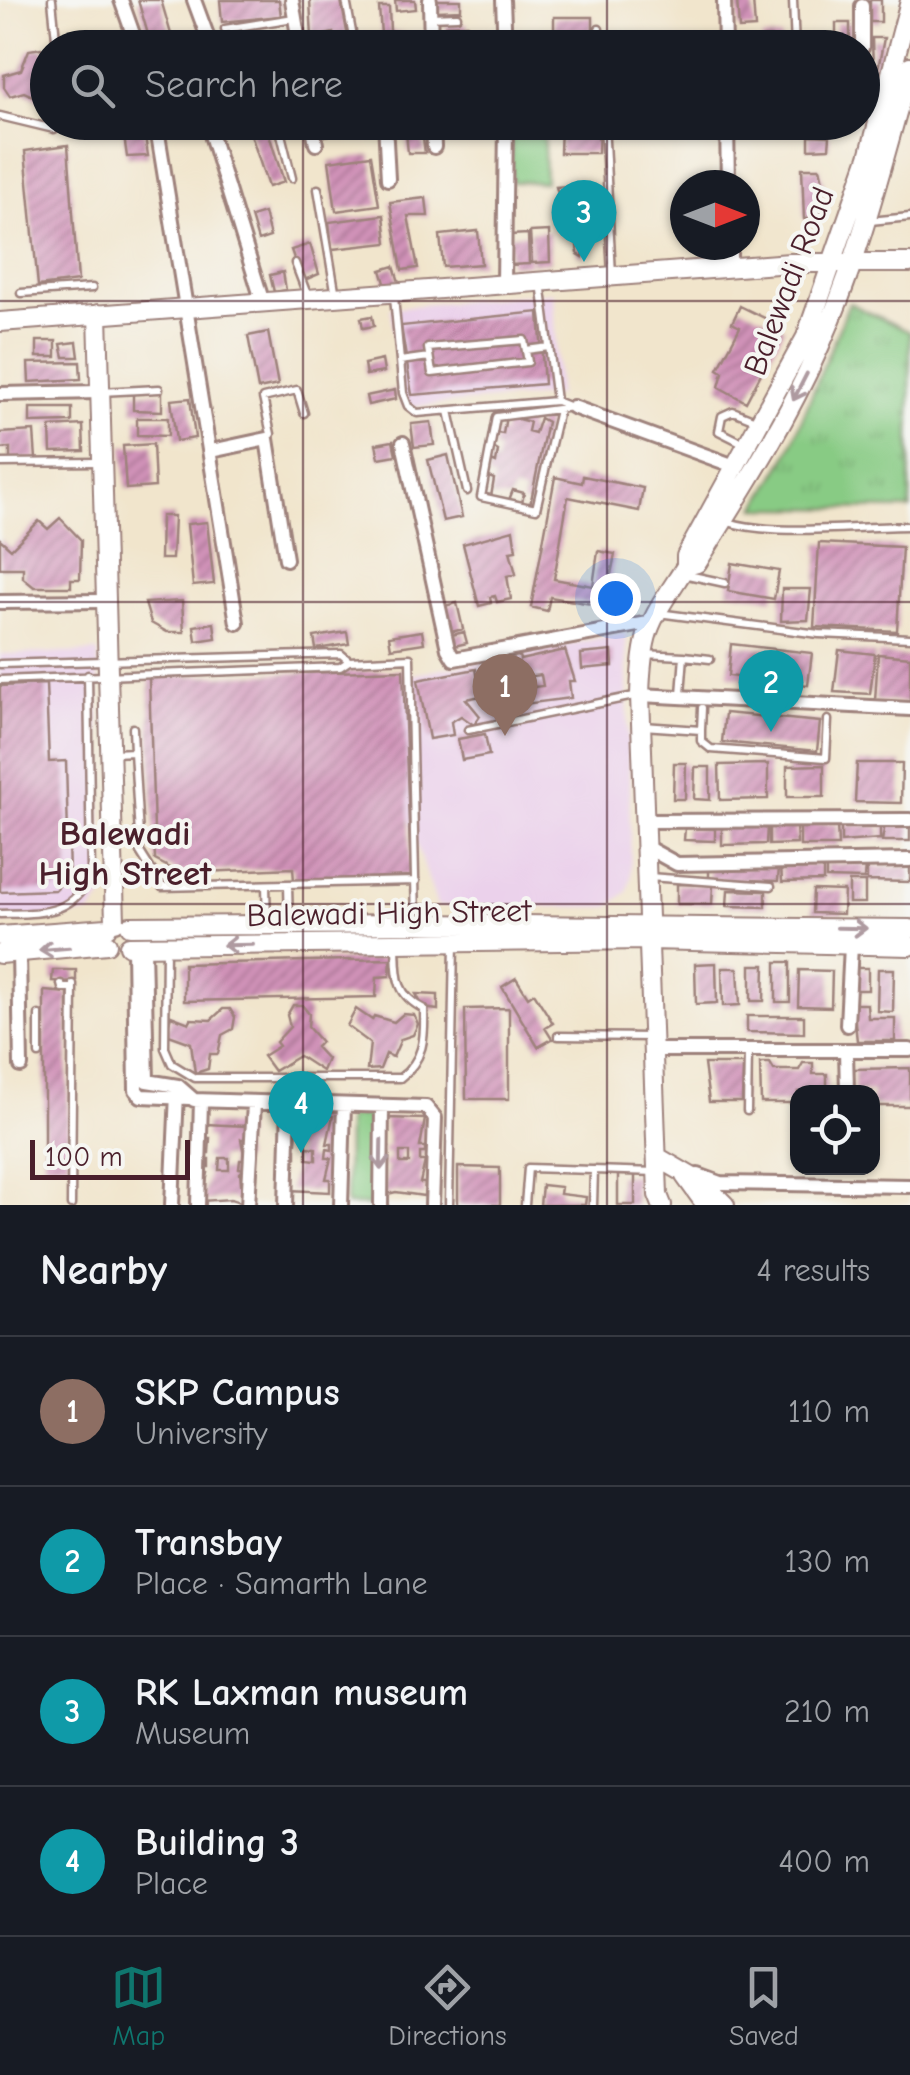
<!DOCTYPE html>
<html lang="en">
<head>
<meta charset="utf-8">
<style>
  body { margin:0; font-family:"Comic Neue",sans-serif; background:#20242c; color:#f1f3f6 }
  .controls { position:absolute; right:30px; bottom:30px; display:grid; overflow:hidden; border-radius:20px; box-shadow:0 2px 8px #0004 }
  .controls button { width:90px; height:90px; display:grid; place-items:center; padding:0; border:0; border-bottom:2px solid #363941; background:#171b24; color:#f1f3f6; font:50px sans-serif }
  .compass { position:absolute; left:670px; top:170px; width:90px; height:90px; border-radius:50%; background:#171b24; box-shadow:0 2px 8px #0004; rotate:90deg }
  .scale { position:absolute; left:30px; bottom:25px; width:160px; box-sizing:border-box; padding-left:10px; border:5px solid #4a1f2b; border-top:0; font-size:28px; line-height:35px; white-space:nowrap; color:#4a1f2b; -webkit-text-stroke:8px #f6f6f2; paint-order:stroke }
  .you { position:absolute; left:615px; top:598px; width:35px; height:35px; margin:-25px; border:8px solid #fff; border-radius:50%; background:#1a73e8; box-shadow:0 0 0 15px #1a73e833 }
  .badge { display:grid; place-items:center; width:65px; height:65px; border-radius:50%; background:#0f766e; color:#fff; font-size:32px; font-weight:700 }
  .pin { position:absolute; translate:-50% -82px; filter:drop-shadow(0 2px 5px #0008) }
  .pin::after { content:''; position:absolute; top:52px; width:35px; height:30px; background:inherit; clip-path:polygon(0 0,100% 0,50% 100%) }
  .list { margin:0; padding:0; list-style:none }
  h2 { display:flex; justify-content:space-between; align-items:center; height:130px; margin:0; padding:0 40px; font-size:42px }
  h2 small { font-size:32px; font-weight:400; color:#9ea1a6 }
  .list li { display:grid; grid-template-columns:65px 1fr auto; gap:30px; align-items:center; box-sizing:border-box; height:150px; padding:0 40px; border-top:2px solid #363941 }
  .list b { display:block; font-size:38px; white-space:nowrap }
  .list p { margin:0; font-size:32px; white-space:nowrap; color:#9ea1a6 }
  .list em { font-size:32px; font-style:normal; color:#9ea1a6 }
  .icon { flex:none; width:55px; height:55px; fill:none; stroke:currentColor; stroke-width:2; stroke-linecap:round; stroke-linejoin:round }
  .map { position:relative; flex:none; width:910px; height:1205px; overflow:hidden }
  .search { position:absolute; background:#171b24; box-shadow:0 2px 8px #0004; left:30px; right:30px; top:30px; height:110px; display:flex; align-items:center; gap:25px; box-sizing:border-box; padding:0 35px; border-radius:55px; color:#9ea1a6; font-size:38px }
  .sheet { height:730px; background:#171b24 }
  nav { display:flex; justify-content:space-around; align-items:center; box-sizing:border-box; height:140px; border-top:2px solid #363941; background:#171b24; font-size:28px; color:#9ea1a6 }
  nav a { display:grid; justify-items:center; gap:5px }
  nav .on { color:#0f766e }
  .map>svg:first-child { display:block }
  .built { fill:#ebd1eb }
  .grass { fill:url(#grass-tufts); stroke:#697558; stroke-width:2.5 }
  .garden { fill:#88cb84; stroke:#697558; stroke-width:2.5 }
  .building { fill:url(#building-hatch); fill-rule:evenodd }
  .lines { fill:none; stroke-linecap:round; stroke-linejoin:round }
  .lane-casing { stroke:#9e827c; stroke-width:11 }
  .street-casing { stroke:#9e827c; stroke-width:18 }
  .secondary-casing { stroke:#9e827c; stroke-width:22 }
  .lane { stroke:#fff; stroke-width:6 }
  .street { stroke:#fff; stroke-width:12 }
  .secondary { stroke:#fff; stroke-width:18 }
  .oneway { stroke:#ae9aa0 }
  .grid { fill:none; stroke:#4a1f2b; stroke-width:2.5; stroke-opacity:0.55 }
  .labels { text-anchor:middle; dominant-baseline:central; stroke-width:8; stroke-linejoin:round; paint-order:stroke }
  .street-label { font-size:32px; fill:#4a1f2b; stroke:#f6f6f2 }
  .neighbourhood-label { font-size:35px; font-weight:bold; fill:#4a1f2b; stroke:#f6f6f2 }
</style>
</head>
<body>
<div class="map">
<svg width="910" height="1205" viewBox="0 0 910 1205">
  <defs>
    <pattern id="grass-tufts" width="24" height="20" patternUnits="userSpaceOnUse" patternTransform="scale(2.5)"><rect width="24" height="20" fill="#88cb84"/><path d="M3 7l-1-3M5 7V3M7 7l1-3M15 17l-1-3M17 17v-4M19 17l1-3" fill="none" stroke="#77ae72"/></pattern>
    <pattern id="building-hatch" width="6" height="6" patternUnits="userSpaceOnUse" patternTransform="scale(2.5)"><rect width="6" height="6" fill="#d092b8"/><path d="M-1 1l2-2M0 6l6-6M5 7l2-2" fill="none" stroke="#ab7796"/></pattern>
  </defs>
  <rect width="100%" height="100%" fill="#f6f6f2"/>
  <filter id="ink" filterUnits="userSpaceOnUse"><feTurbulence type="fractalNoise" baseFrequency=".01" numOctaves="2"/><feDisplacementMap in="SourceGraphic" scale="20" xChannelSelector="R" yChannelSelector="G"/><feConvolveMatrix kernelMatrix="1 2 1 2 8 2 1 2 1" color-interpolation-filters="sRGB"/></filter>
  <filter id="wash" filterUnits="userSpaceOnUse"><feTurbulence type="fractalNoise" baseFrequency=".0048" numOctaves="4" result="noise"/><feDisplacementMap in="SourceGraphic" scale="40" xChannelSelector="R" yChannelSelector="G"/><feGaussianBlur stdDeviation="2.25" result="paint"/><feColorMatrix in="noise" values="0 0 0 0 0 0 0 0 0 0 0 0 0 0 0 0 0 1.4 0 .05"/><feComposite in="paint" operator="in"/></filter>
  <g filter="url(#wash)">
    <rect width="100%" height="100%" fill="#f1e5cc"/>
    <path class="built" d="M554,292L558,395L402,407L390,308Z
      M626,633L631,878L627,892L608,907L437,906L365,684Z
      M98,652L103,898L89,914L0,923V654Z"/>
    <path class="grass" d="M849,303L910,332V509L756,508L787,456Z"/>
    <path class="garden" d="M544,134L545,182H512L511,135Z
      M347,1116H370V1205H346Z"/>
    <g id="blocks">
      <path class="building" d="M138,0H161L175,48H152Z
        M220,0H279L281,16L222,22Z
        M310,0H341L348,37L333,38V33L312,38Z
        M395,0H415L416,9L396,11Z
        M437,0H461V10L437,11Z
        M737,0H753L755,28L739,29Z
        M870,0H881V22H870Z
        M379,7H389L390,31L411,35L412,48H382Z
        M554,17H593V48H554Z
        M836,23H850V45L836,44Z
        M467,24L468,47L447,48L446,25Z
        M511,32H538V48H511Z
        M781,37V48H762V38Z
        M872,38H884L878,69L873,70Z
        M696,42H718V48H696Z
        M41,48L48,54V103L24,92L10,96L4,87V75L21,70L29,50Z
        M867,73H878L872,99H868Z
        M122,122H143L148,156L127,157Z
        M247,122H265L284,182L268,187Z
        M697,122H719V134L697,135Z
        M544,123V134L511,135V124Z
        M561,125H599L598,153H560Z
        M406,132H422L425,153H408Z
        M809,135L830,136L829,148L809,149Z
        M68,145L78,281L38,286L25,151Z
        M371,155L379,205L336,211L329,161Z
        M802,168H820L825,190L820,195L821,218L804,219Z
        M584,185L585,198L573,196L579,198L580,211H587L589,233L583,257L578,254L576,234H570L556,187Z
        M426,198L428,216H408L418,268L402,270L390,202Z
        M264,213L270,237L258,241L251,217Z
        M384,215L387,243L332,249L329,222Z
        M478,231L481,264L443,267L440,235Z
        M549,231L550,262L532,263L530,232Z
        M528,234L529,264L510,265L509,235Z
        M310,244L319,274L302,281L291,250Z
        M394,266L399,282L386,286L381,270Z
        M283,272L286,290L274,292L270,275Z
        M740,306L785,328L746,402L719,387L723,372L718,369L740,327L732,323Z
        M539,312L544,384L412,395L401,326Z
        M372,316L374,326L363,328L361,318Z
        M268,332L278,385L258,389L248,336Z
        M37,341H56V357H37Z
        M77,342L79,357H64L61,344Z
        M382,360L384,372L366,375L364,364Z
        M80,362L81,379L29,382L28,363Z
        M395,390L396,399L368,405L366,396Z
        M133,392L162,393V411L133,410Z
        M190,398L195,438L176,441L171,400Z
        M30,408H72V422L30,423Z
        M506,416L530,422L528,431L535,433L540,418L547,422L530,505L522,503L524,493L513,490L509,500L491,497L494,479L487,476L491,461L496,463L498,451L493,448L497,433L503,434Z
        M137,418H168V436L137,435Z
        M431,422L434,445L414,447L411,424Z
        M83,425L84,451L51,452L50,427Z
        M34,431L36,459L10,460V448L0,449V433Z
        M393,441L396,455L379,458L376,444Z
        M153,444L155,487L126,489L123,446Z
        M448,455L462,517L443,521L428,460Z
        M583,476L643,488L639,511L568,497L554,579L593,586L598,551L615,554L607,595L604,594L602,603L591,604L550,597L547,611L531,607L555,477L582,483Z
        M161,516H174L172,559H160Z
        M60,518L81,540L80,579H71V587H34L23,578V568H0V539L11,549L39,521L48,529Z
        M207,522L214,584L193,586L187,524Z
        M513,530L516,550L510,551L516,574L507,576L511,599L497,602L495,596L490,597L491,603L479,606L463,544Z
        M819,543L902,547L897,631L814,627Z
        M732,563L779,571L774,599L728,591Z
        M782,589H811L808,620L781,621Z
        M182,601L184,632H167L151,623L145,603Z
        M457,603L463,629L451,632L444,606Z
        M214,623L216,638L196,641L194,626Z
        M422,631L424,643L391,648L389,636Z
        M347,632L349,644L316,649L314,637Z
        M464,632L467,643L454,646L452,635Z
        M731,644L812,653L808,685L728,676Z
        M565,650L575,681H569L571,698L493,708L485,678L490,677L488,660L519,656L520,660ZM541,675L543,686L525,688L523,677ZM515,678L516,689L498,692L496,681Z
        M839,650L875,654L870,694L834,692Z
        M612,651L613,666L582,669L581,654Z
        M878,654L910,657V703L875,701Z
        M476,669L481,696L466,699L480,716L474,725L461,716L451,722L453,735L429,739L418,680Z
        M403,670L411,876L294,881L293,868L180,873L155,860L149,677Z
        M46,684L49,762L66,761L69,876L55,890L0,892V686Z
        M725,713L820,722L817,751L722,742Z
        M485,734L489,755L462,760L458,739Z
        M674,763H686L685,799H673Z
        M857,763H902L901,803L855,802Z
        M768,764V799L720,800L719,765Z
        M824,765V797H787V766Z
        M695,767H710V800L694,799Z
        M800,823L837,824L838,846H800Z
        M767,824L766,844L722,845V826Z
        M841,824L880,826V839L841,842Z
        M885,824H910V841H882Z
        M769,825H796L797,844L769,845Z
        M685,828L715,829V841L684,840Z
        M826,864H865L864,879L826,878Z
        M781,865H823V881L782,882Z
        M779,866L778,881L709,879V867Z
        M867,867H910V882L867,881Z
        M849,882H865V903H849Z
        M677,884L713,885L712,904H677Z
        M728,890L766,891V907L727,906Z
        M813,890L844,891L843,914L812,913Z
        M391,959L390,976L377,977L376,997L184,1001V964Z
        M776,962H790V1002H776Z
        M716,963L717,1003L696,1004L695,964Z
        M751,965H765L764,1001H751Z
        M722,968H738L740,1005L723,1006Z
        M854,968H868V990H853Z
        M878,969H894L893,1012L877,1011Z
        M53,970H76V982L52,981Z
        M799,970L832,971L831,1007L798,1006Z
        M516,978L528,997L534,993L553,1023L545,1028L552,1039L538,1047L502,987Z
        M44,991L68,993V1163L44,1164Z
        M416,994L438,995V1010L424,1008Z
        M853,1004H867L868,1018H895V1041H857Z
        M293,1005H302L309,1014L308,1027L321,1042L316,1047L327,1059L322,1071L299,1056L274,1071L263,1056L279,1046L276,1042L290,1027L287,1015Z
        M509,1008V1099H466L465,1009Z
        M223,1009H230L235,1017L233,1029L222,1035L218,1054H210L208,1069L195,1073L191,1043L166,1034L171,1016L189,1023L191,1019L211,1020Z
        M356,1009L372,1020L374,1016L394,1022L403,1014L414,1015L418,1024L413,1035L401,1039L393,1057L386,1054L380,1069L367,1070L370,1043L347,1026Z
        M747,1016H804V1033L747,1032Z
        M760,1063H770L774,1070H799L803,1063H813V1074H827V1092H798V1103H761Z
        M704,1064H743L742,1102H709Z
        M910,1068V1106H872V1092H854V1069Z
        M292,1114L333,1116L327,1144H332V1150L327,1149L326,1158H331L326,1179H330V1192L289,1190L295,1162L290,1157H296V1149L291,1148V1142L296,1143L297,1128H292ZM307,1147L316,1148V1160L307,1159Z
        M384,1118L425,1119L420,1147H425V1153H420V1161H425L420,1183H425L424,1196L396,1192L383,1195L388,1167H384V1161H389V1153H384V1147H389ZM400,1152H409V1163H400Z
        M205,1124L246,1126V1139H241L245,1160H240L239,1168L244,1169L240,1173L243,1203L231,1199L202,1201L208,1173L203,1172V1167H209V1159H204V1153H209L210,1138H205ZM220,1158H229V1170H219Z
        M458,1167L500,1168V1205H458Z
        M618,1175H635V1205H618Z
        M542,1185L561,1187L560,1194L586,1197L585,1205H540Z"/>
    </g>
  </g>
  <g filter="url(#ink)">
    <use href="#blocks" fill-opacity="0" stroke="#9e827c" stroke-width="2.5"/>
    <g class="lines">
      <defs>
        <path id="lane" d="M52,0L57,48
          M346,0L355,48
          M793,0L795,48
          M430,17L457,16
          M225,29L294,18
          M599,29L600,48
          M0,116L54,129L64,122
          M278,122L292,178
          M604,122L612,275
          M324,132L366,122
          M318,189L336,296
          M870,221L910,217
          M295,263L308,297
          M541,282L556,401
          M21,293L92,288
          M394,297L403,393L408,406L417,413L556,401L571,407
          M524,340L528,362L432,373L428,348Z
          M526,350L549,347
          M400,361L429,357
          M100,392L159,389
          M559,410L536,509L481,497L496,417L573,407
          M449,411L467,491
          M267,439L271,434L263,398L297,390L304,413
          M743,443L719,431L722,416L733,411L758,421
          M0,463L99,462
          M728,522C774,537 858,526 910,526
          M683,574L725,583
          M658,613L819,634L910,638
          M643,654L684,656L681,694
          M684,656L710,659
          M349,661L410,658L416,920
          M0,664L341,654L349,661L340,667L0,680
          M643,726L701,730V741L711,749L826,758L828,720
          M133,728L134,752
          M468,730L639,695
          M701,730L702,708
          M114,753L134,752L140,852L162,887L416,881
          M649,877L771,886
          M266,885L267,925
          M288,885L289,924
          M0,914C41,913 74,916 91,873L88,675
          M166,946L165,1048L172,1064L195,1078H400C424,1060 425,1038 424,1009C394,994 397,974 396,944
          M61,984L62,988H73
          M558,1036L652,1037
          M39,1054V1015
          M747,1111L748,1051
          M71,1205L73,984
          M449,1205L454,943
          M525,1205L528,1168L657,1172
          M593,1205L594,1170"/>
        <path id="street" d="M121,0L138,48
          M194,0L208,38L205,48
          M292,0L300,48
          M430,0L431,48
          M503,0L505,48
          M724,0L725,48
          M862,6V48
          M862,102L867,114L881,116
          M156,122L237,623
          M207,122L263,303
          M312,122L316,144
          M385,122L388,179
          M433,122L434,147
          M727,122L728,185
          M730,245V267
          M504,284L506,122
          M0,394L100,392
          M573,407L737,467
          M403,443L448,649L454,659L648,623
          M211,451L267,439L286,559
          M0,602L103,601
          M640,695L910,709
          M647,821L910,820
          M646,847L677,864L910,860
          M134,947L136,1090L141,1096L189,1098
          M144,947L147,1081L178,1086L194,1100L426,1107L435,1118L432,1205
          M19,952L21,1066
          M847,1025L851,945
          M654,1050H910
          M846,1050L847,1092
          M698,1175L720,1183L910,1186
          M172,1205L177,1093
          M198,1205L201,1101
          M248,1205L254,1104
          M286,1205L289,1104
          M341,1205L344,1105
          M381,1205L382,1106"/>
        <path id="secondary" d="M98,314L115,922
          M0,322L790,263H910
          M686,566L697,563C740,494 785,425 818,350C859,260 883,161 910,66
          M130,926L416,924L910,929
          M0,936L107,928
          M129,946L650,940L910,946
          M0,954L107,944
          M659,1158L704,1184L725,1205
          M685,1176L706,1205
          M662,1205L658,1195L640,695C642,627 650,622 686,566V556L806,337L869,157L910,1"/>
      </defs>
      <use href="#lane" class="lane-casing"/>
      <use href="#street" class="street-casing"/>
      <use href="#secondary" class="secondary-casing"/>
      <use href="#lane" class="lane"/>
      <use href="#street" class="street"/>
      <use href="#secondary" class="secondary"/>
    </g>
    <defs><path id="oneway-shaft" d="M-6 0H5M1.5-3L5.5 0L1.5 3" fill="none" stroke-width="1.6" stroke-linecap="round" stroke-linejoin="round" transform="scale(2.5)"/></defs>
    <g class="oneway">
      <use href="#oneway-shaft" transform="translate(800 387) rotate(117)"/>
      <use href="#oneway-shaft" transform="translate(852 928) rotate(1)"/>
      <use href="#oneway-shaft" transform="translate(238 945) rotate(179)"/>
      <use href="#oneway-shaft" transform="translate(54 949) rotate(175)"/>
      <use href="#oneway-shaft" transform="translate(381 1155) rotate(91)"/>
    </g>
  </g>
  <path class="grid" d="M303,0V48M607,0V48M303,122V1205M607,122V1205M0,301H910M0,602H910M0,904H910"/>
  <g class="labels">
    <g class="street-label">
      <text transform="translate(789 281) rotate(-69)">Balewadi Road</text>
      <text transform="translate(389 913) rotate(-1)">Balewadi High Street</text>
    </g>
    <g class="neighbourhood-label">
      <text x="125" y="833">Balewadi<tspan x="125" dy="40">High Street</tspan></text>
    </g>
  </g>
</svg>
<div class="controls">
<button><svg class="icon" aria-label="locate" viewBox="0 0 24 24"><circle cx="12" cy="12" r="6"/><path d="M12 2v4M12 18v4M2 12h4M18 12h4"/></svg></button>
</div>
<svg class="compass" viewBox="-18 -18 36 36"><path d="M0-13l5 13h-10z" fill="#e53935"/><path d="M0 13l5-13h-10z" fill="#9ea1a6"/></svg>
<div class="scale">100 m</div>
<div class="you"></div>
<div class="pin badge" style="left:505px;top:736px;background:#8d6e63">1</div>
<div class="pin badge" style="left:771px;top:732px;background:#0f9aa8">2</div>
<div class="pin badge" style="left:584px;top:262px;background:#0f9aa8">3</div>
<div class="pin badge" style="left:301px;top:1153px;background:#0f9aa8">4</div>
<div class="search"><svg class="icon" aria-label="search" viewBox="0 0 24 24"><circle cx="10" cy="10" r="6"/><path d="M15 15l6 6"/></svg>Search here</div>
</div>
<section class="sheet">
<h2>Nearby<small>4 results</small></h2>
<ul class="list">
<li><span class="badge" style="background:#8d6e63">1</span><div><b>SKP Campus</b><p>University</p></div><em>110 m</em></li>
<li><span class="badge" style="background:#0f9aa8">2</span><div><b>Transbay</b><p>Place · Samarth Lane</p></div><em>130 m</em></li>
<li><span class="badge" style="background:#0f9aa8">3</span><div><b>RK Laxman museum</b><p>Museum</p></div><em>210 m</em></li>
<li><span class="badge" style="background:#0f9aa8">4</span><div><b>Building 3</b><p>Place</p></div><em>400 m</em></li>
</ul>
</section>
<nav>
<a class="on"><svg class="icon" aria-label="map" viewBox="0 0 24 24"><path d="M3 6l6-2 6 2 6-2v14l-6 2-6-2-6 2zM9 4v14M15 6v14"/></svg>Map</a>
<a><svg class="icon" aria-label="directions" viewBox="0 0 24 24"><path d="M12 3l9 9-9 9-9-9zM9 14v-3h6M13 9l2 2-2 2"/></svg>Directions</a>
<a><svg class="icon" aria-label="saved" viewBox="0 0 24 24"><path d="M7 4h10v16l-5-4-5 4z"/></svg>Saved</a>
</nav>
</body>
</html>
